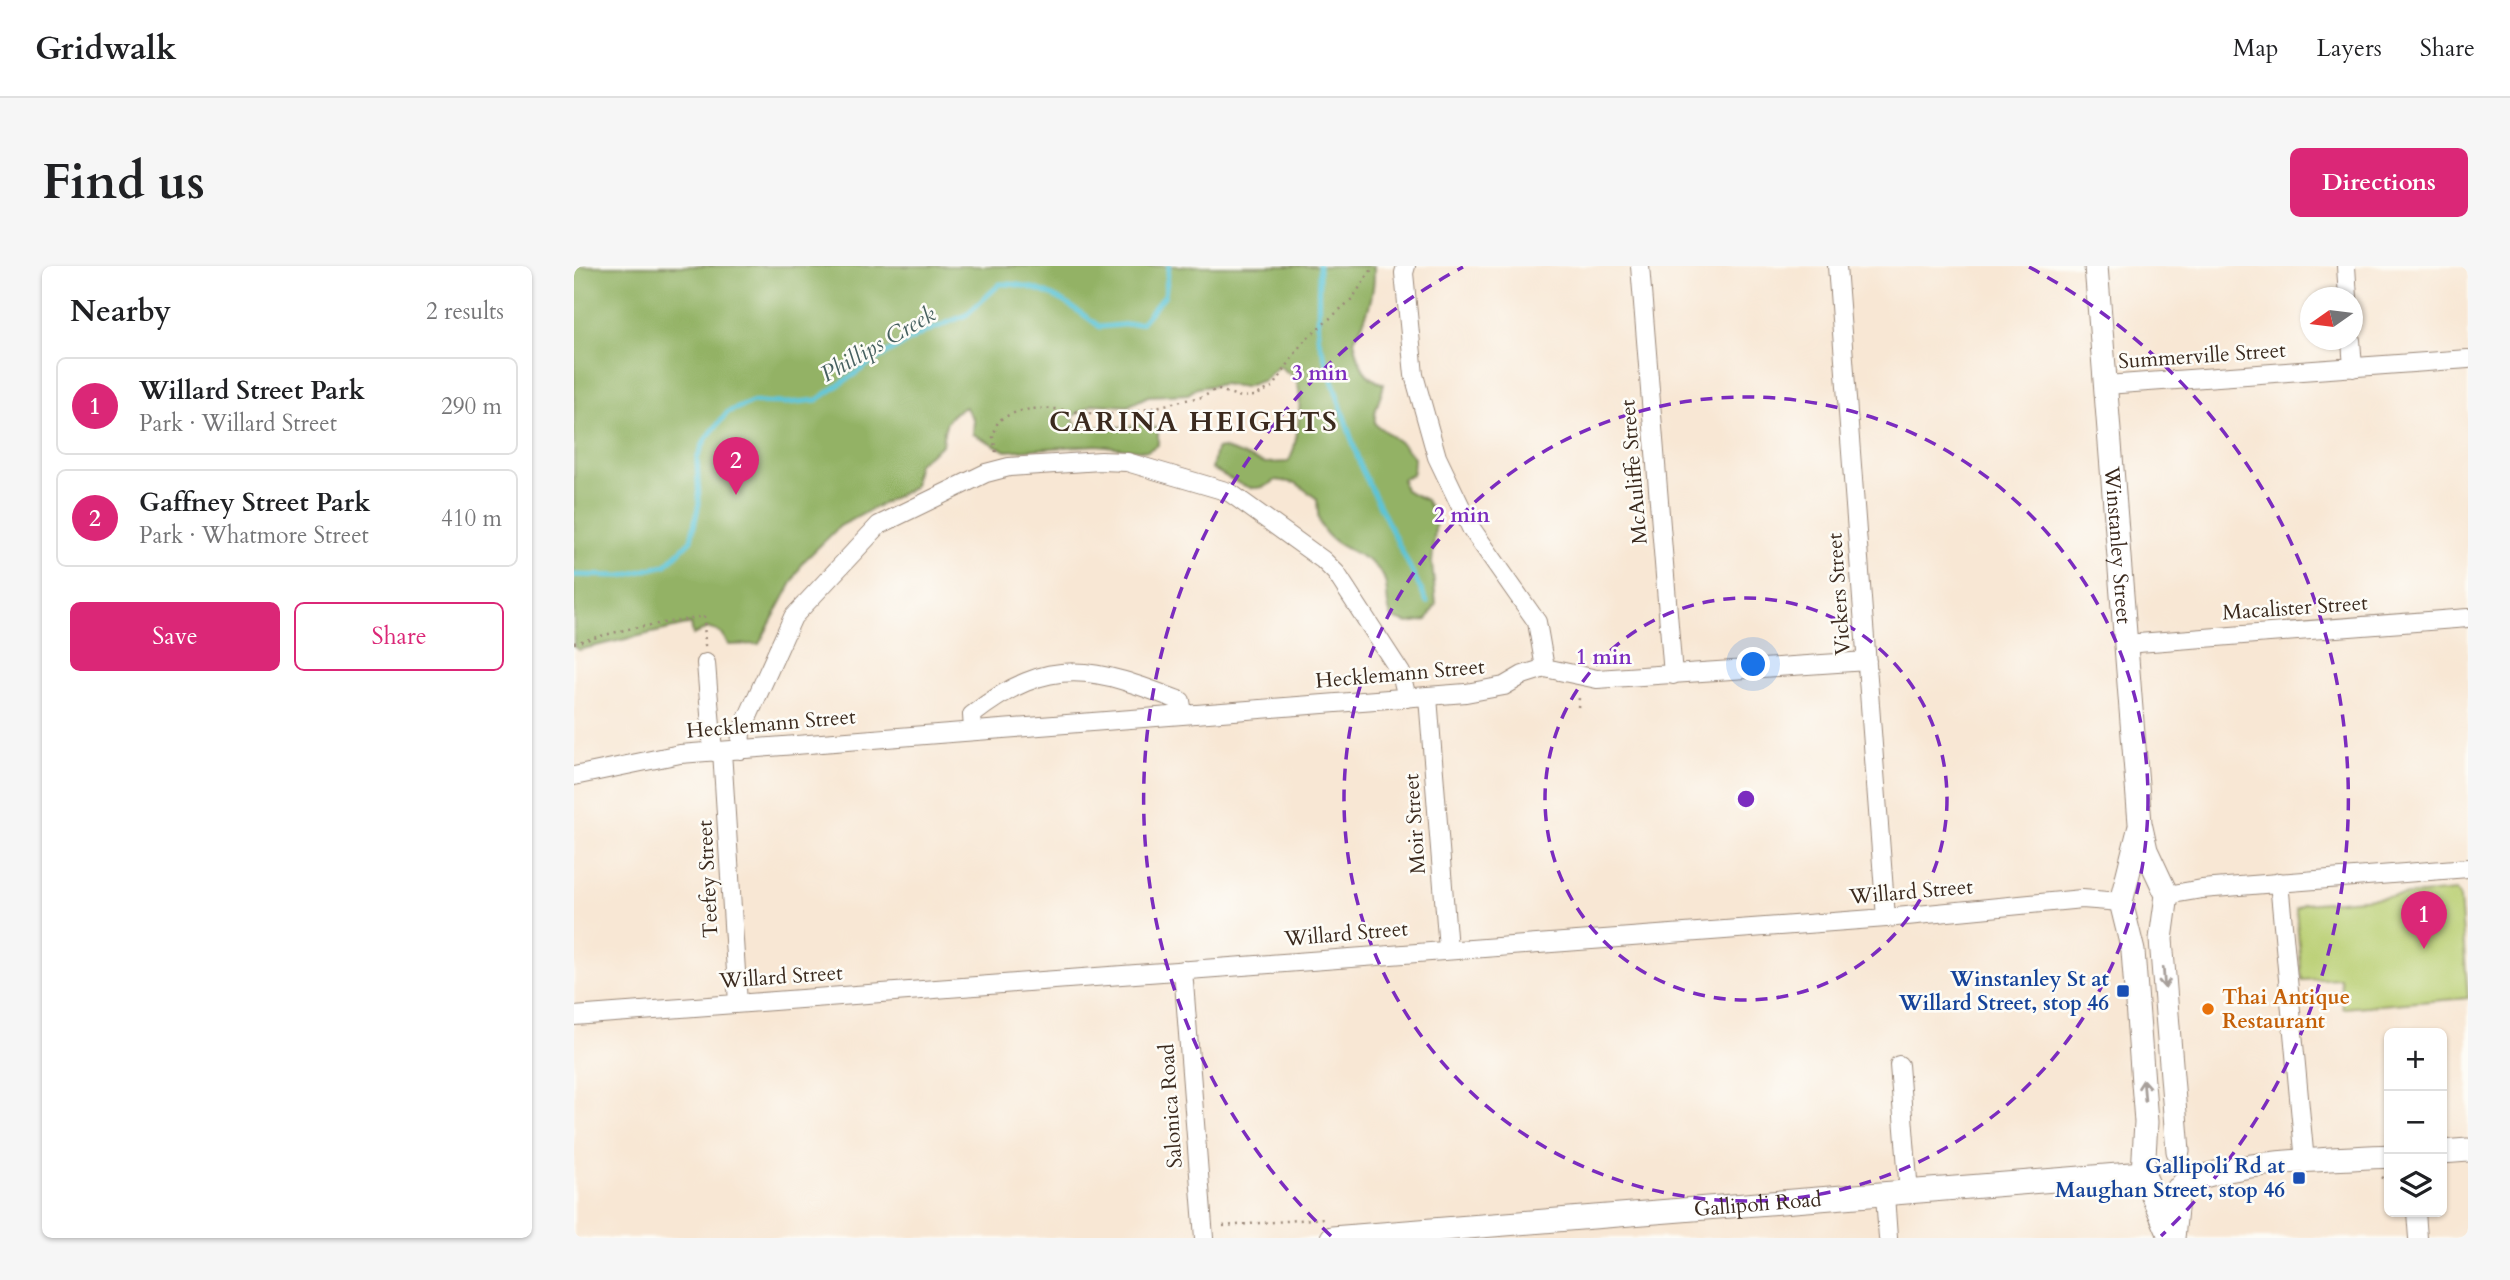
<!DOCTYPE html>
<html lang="en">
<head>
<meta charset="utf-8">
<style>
  body { margin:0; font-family:Cardo,serif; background:#f6f6f6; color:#202124 }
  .controls { position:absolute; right:21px; bottom:21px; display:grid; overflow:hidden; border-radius:10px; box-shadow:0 2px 5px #0004 }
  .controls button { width:63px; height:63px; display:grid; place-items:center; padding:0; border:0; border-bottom:2px solid #e0e0e0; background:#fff; color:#202124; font:35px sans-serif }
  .compass { position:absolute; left:1726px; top:21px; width:63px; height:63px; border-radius:50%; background:#fff; box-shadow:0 2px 5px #0004; rotate:256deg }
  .you { position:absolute; left:1180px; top:399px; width:24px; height:24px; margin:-18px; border:5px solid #fff; border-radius:50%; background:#1a73e8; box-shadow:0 0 0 10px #1a73e833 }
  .badge { display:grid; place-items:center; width:46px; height:46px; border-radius:50%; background:#db2777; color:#fff; font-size:23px; font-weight:700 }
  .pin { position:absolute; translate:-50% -58px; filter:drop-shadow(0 2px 4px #0008) }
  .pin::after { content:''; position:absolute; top:37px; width:24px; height:21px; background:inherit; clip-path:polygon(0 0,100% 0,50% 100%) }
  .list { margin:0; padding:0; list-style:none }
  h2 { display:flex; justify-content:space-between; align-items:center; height:91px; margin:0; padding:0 28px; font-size:30px }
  h2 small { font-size:23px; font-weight:400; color:#757577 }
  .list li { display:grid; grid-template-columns:46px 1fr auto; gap:21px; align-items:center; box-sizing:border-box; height:98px; margin:0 14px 14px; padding:0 14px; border:2px solid #e0e0e0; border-radius:10px }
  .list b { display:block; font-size:26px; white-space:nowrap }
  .list p { margin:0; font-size:23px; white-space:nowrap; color:#757577 }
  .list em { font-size:23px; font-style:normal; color:#757577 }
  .actions { display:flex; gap:14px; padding:21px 28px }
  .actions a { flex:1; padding:16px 0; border:2px solid #db2777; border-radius:10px; text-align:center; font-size:24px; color:#db2777 }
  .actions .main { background:#db2777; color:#fff }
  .icon { flex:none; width:38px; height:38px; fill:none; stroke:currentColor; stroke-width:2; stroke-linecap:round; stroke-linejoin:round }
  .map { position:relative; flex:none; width:1894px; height:972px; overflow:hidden; border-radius:10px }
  header { display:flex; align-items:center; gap:42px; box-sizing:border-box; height:98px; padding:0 35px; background:#fff; border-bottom:2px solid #e0e0e0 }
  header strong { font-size:33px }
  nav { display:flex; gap:38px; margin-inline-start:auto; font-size:24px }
  .intro { display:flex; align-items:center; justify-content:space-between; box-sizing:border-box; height:168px; padding:0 42px }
  h1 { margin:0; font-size:49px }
  .button { padding:18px 32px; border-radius:10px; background:#db2777; color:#fff; font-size:24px; font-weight:700 }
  main { display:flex; gap:42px; padding:0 42px }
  aside { flex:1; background:#fff; border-radius:10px; box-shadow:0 2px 5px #0004 }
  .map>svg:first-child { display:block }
  .green { fill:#bacf73; stroke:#7a7c48; stroke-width:2 }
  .forest { fill:#93b265; stroke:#676e42; stroke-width:2 }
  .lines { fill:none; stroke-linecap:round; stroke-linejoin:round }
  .stream { stroke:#5bc4d7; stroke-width:5 }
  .minor-casing { stroke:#9a8879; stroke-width:20 }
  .tertiary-casing { stroke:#9a8879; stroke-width:25 }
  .path { stroke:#9a8879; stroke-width:2.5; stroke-dasharray:2 5; stroke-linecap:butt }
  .minor { stroke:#fff; stroke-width:18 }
  .tertiary { stroke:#fff; stroke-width:23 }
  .oneway { stroke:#a79f9a }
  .ring { fill:none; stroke:#7b2cbf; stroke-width:3.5; stroke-dasharray:12 9 }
  .transit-dot { fill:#1a4fb4; stroke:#fdfcf7; stroke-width:2.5 }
  .food-dot { fill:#e8710a; stroke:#fdfcf7; stroke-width:2.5 }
  .labels { text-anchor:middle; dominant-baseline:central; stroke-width:5; stroke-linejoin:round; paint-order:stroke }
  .street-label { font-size:21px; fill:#3b2a1e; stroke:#fdfcf7 }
  .transit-label { font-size:21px; font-weight:bold; fill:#164399; stroke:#fdfcf7; text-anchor:end }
  .food-label { font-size:21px; font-weight:bold; fill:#c56008; stroke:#fdfcf7; text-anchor:start }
  .water-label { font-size:23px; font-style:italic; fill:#46605f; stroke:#fdfcf7 }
  .district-label { font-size:28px; font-weight:bold; letter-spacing:2px; fill:#3b2a1e; stroke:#fdfcf7 }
  .centre { fill:#7b2cbf; stroke:#fdfcf7; stroke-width:3.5 }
  .ring-label { font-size:21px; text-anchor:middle; font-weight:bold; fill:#7b2cbf; stroke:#fdfcf7; stroke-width:5; stroke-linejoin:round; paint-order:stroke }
</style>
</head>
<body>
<header>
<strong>Gridwalk</strong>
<nav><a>Map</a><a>Layers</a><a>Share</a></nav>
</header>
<div class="intro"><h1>Find us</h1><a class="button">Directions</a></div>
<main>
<aside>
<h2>Nearby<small>2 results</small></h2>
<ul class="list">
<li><span class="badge">1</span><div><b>Willard Street Park</b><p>Park · Willard Street</p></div><em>290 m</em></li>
<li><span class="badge">2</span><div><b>Gaffney Street Park</b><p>Park · Whatmore Street</p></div><em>410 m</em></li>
</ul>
<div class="actions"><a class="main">Save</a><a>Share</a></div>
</aside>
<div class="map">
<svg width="1894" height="972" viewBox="0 0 1894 972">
  <rect width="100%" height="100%" fill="#fdfcf7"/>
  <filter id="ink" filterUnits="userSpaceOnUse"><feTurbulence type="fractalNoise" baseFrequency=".0143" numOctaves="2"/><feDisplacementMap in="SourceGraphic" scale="14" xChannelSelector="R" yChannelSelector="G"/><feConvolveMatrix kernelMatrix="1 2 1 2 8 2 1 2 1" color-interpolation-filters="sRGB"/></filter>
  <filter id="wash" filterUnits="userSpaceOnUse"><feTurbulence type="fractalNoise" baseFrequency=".00686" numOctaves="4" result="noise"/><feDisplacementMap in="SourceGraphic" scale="28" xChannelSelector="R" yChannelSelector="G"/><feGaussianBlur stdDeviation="1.57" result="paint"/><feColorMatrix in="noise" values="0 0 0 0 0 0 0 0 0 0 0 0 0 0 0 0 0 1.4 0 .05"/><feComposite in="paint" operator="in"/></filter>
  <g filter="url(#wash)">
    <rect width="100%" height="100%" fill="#f8e7d4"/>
    <path class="green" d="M1882,625L1886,632L1894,732L1769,742L1766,712L1728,714L1722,643L1730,638Z"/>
    <path class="forest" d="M0,0H800C801,28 794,50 780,74C785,95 787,111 810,118C807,133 799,143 801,158L828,178L840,191L839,208L828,213L831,224L852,234L862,252L858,297L862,338L853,354L834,357L818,352C810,337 816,323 809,310C795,285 761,286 747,260C743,253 744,241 743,233L722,217L702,214C678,233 662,214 638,203L642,183L649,182L691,197L714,196C723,184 730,128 722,114C719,109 710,104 705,100L690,114L670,121L649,118L623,122L614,128L574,130L554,140L520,138L498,151L504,161H556L569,157L584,163V179L573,185L523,179L432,185L399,168L400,154L391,141C372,149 370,160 368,179L343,198L340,221L266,260L229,296L185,378L155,379L146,366L133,362L119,369L117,358L5,384L0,381Z"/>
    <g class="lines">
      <path class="stream" d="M745,0L744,71L787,202L853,336
        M0,309L48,310L92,299L117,274L125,237L123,193L131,174L154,146L178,136L214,137L243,134L301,94L349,67L392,49L426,18C465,16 496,38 526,61L567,57L591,29L595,0"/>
    </g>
  </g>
  <g filter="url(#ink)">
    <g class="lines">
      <defs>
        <path id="minor" d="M832,0L830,7L840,109L863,191L897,262L963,356L971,402
          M1066,0L1099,409
          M1263,0L1312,652
          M1772,0L1774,32
          M1777,74L1779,102
          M1532,119L1894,93
          M1551,378L1894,352
          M132,397L139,486
          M854,431L874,683
          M399,464L398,449C477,387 521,402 607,435L609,447
          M166,484L167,466L219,351L305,259L412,207L435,201L527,195L553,196L655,226L749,294L762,307L827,407L833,432
          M148,485L164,737
          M0,510L106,488L892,427L930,420L949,409L971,402L1023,413L1293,395
          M1705,616L1731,896
          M1593,629L1628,623L1894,602
          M609,704L630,972
          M0,750L1312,652L1508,633L1547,636
          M1325,799L1335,927
          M1311,929L1314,972
          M1842,946L1844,972"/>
        <g id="tertiary">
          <path id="s1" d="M1522,0L1566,557L1572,584L1593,629L1587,673L1604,885"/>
          <path d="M1565,564L1547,636L1559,685L1572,856L1569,907L1597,972"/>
          <path d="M1868,886L1894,884"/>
          <path d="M1609,918C1664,893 1754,894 1815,890"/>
          <path id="s2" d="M758,972L1569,907"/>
          <path d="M1599,972L1604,923"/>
        </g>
      </defs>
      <use href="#minor" class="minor-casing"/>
      <use href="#tertiary" class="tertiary-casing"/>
      <path class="path" d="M422,186L419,171L424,155C461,131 495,149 536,148C566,148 599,135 629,131L642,123L667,131L681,130L700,120L728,77L778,33L800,0
        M0,377L54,363L130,350L131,381
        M1004,441L1005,432
        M1808,911L1815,917
        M649,960L751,952"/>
      <use href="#minor" class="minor"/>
      <use href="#tertiary" class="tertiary"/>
    </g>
    <defs><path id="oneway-shaft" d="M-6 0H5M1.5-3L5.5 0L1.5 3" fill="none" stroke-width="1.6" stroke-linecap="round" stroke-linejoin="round" transform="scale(1.75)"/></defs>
    <g class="oneway">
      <use href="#oneway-shaft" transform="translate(1590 712) rotate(86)"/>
      <use href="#oneway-shaft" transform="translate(1570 824) rotate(-95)"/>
    </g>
  </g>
  <g class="ring">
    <circle cx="1172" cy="533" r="201"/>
    <circle cx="1172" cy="533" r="402"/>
    <path d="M757 970A603 603 0 0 1 889 1M1455 1A603 603 0 0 1 1587 970"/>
  </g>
  <g class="transit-dot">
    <rect x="1542" y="718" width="14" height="14" rx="3.5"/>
    <rect x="1718" y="905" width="14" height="14" rx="3.5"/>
  </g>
  <circle class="food-dot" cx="1634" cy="743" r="7"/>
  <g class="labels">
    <g class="street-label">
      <text transform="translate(1628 90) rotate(-4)">Summerville Street</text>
      <text transform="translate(1060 206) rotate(-95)">McAuliffe Street</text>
      <text stroke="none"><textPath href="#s1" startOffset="280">Winstanley Street</textPath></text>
      <text transform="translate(1265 328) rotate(-94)">Vickers Street</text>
      <text transform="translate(1721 342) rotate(-4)">Macalister Street</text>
      <text transform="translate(826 408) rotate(-5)">Hecklemann Street</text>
      <text transform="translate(197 458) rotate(-5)">Hecklemann Street</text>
      <text transform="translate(841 558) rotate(-94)">Moir Street</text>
      <text transform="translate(134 613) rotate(-93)">Teefey Street</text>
      <text transform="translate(1337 626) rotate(-5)">Willard Street</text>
      <text transform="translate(772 668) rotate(-5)">Willard Street</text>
      <text transform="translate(207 711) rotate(-4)">Willard Street</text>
      <text transform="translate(597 840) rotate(-94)">Salonica Road</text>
      <text stroke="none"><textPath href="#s2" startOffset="427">Gallipoli Road</textPath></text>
    </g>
    <g class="transit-label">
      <text x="1535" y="713">Winstanley St at<tspan x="1535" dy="24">Willard Street, stop 46</tspan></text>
      <text x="1711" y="900">Gallipoli Rd at<tspan x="1711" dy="24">Maughan Street, stop 46</tspan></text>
    </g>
    <g class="food-label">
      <text x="1648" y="731">Thai Antique<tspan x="1648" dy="24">Restaurant</tspan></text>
    </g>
    <g class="water-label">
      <text transform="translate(304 78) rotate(-30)">Phillips Creek</text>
    </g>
    <g class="district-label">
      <text x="620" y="156">CARINA HEIGHTS</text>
    </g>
  </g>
  <circle cx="1172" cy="533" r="10" class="centre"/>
  <g class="ring-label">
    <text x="746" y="114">3 min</text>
    <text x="888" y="256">2 min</text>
    <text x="1030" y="398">1 min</text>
  </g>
</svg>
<div class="controls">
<button>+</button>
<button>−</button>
<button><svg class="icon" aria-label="layers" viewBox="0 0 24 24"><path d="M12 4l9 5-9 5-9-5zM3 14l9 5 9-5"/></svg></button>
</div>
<svg class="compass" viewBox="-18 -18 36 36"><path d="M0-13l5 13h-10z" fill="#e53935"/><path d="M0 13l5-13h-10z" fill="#757577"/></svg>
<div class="you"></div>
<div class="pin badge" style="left:1850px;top:683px">1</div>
<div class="pin badge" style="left:162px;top:229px">2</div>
</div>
</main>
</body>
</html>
